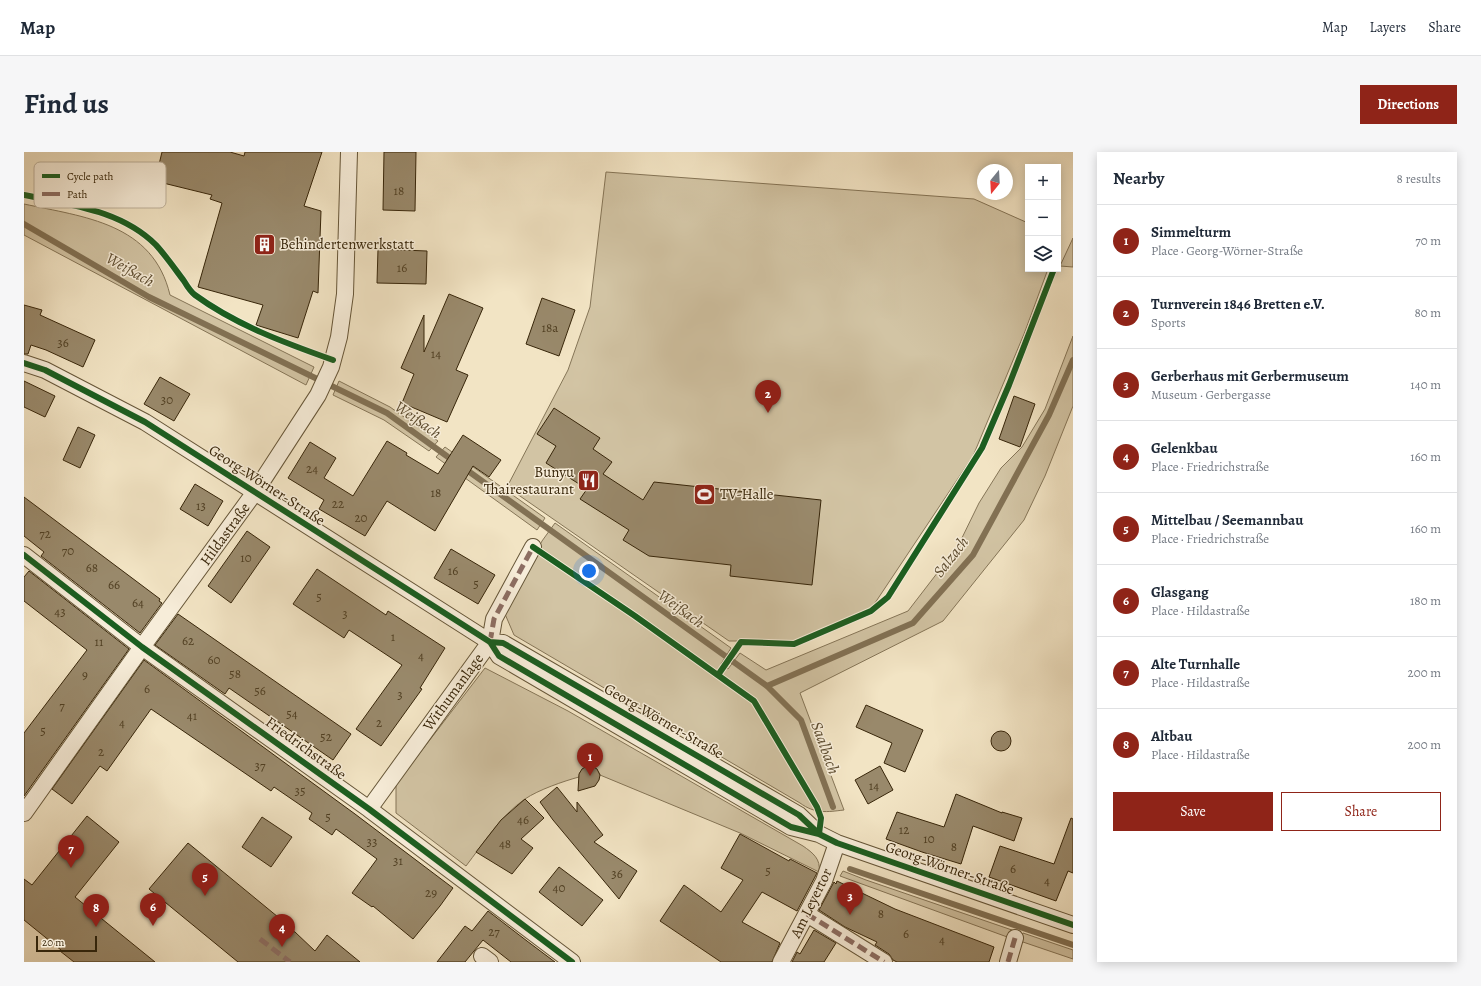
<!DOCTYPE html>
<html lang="en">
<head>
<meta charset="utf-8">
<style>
  body { margin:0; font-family:Alegreya,serif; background:#f6f6f7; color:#1f2937 }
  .controls { position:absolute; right:12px; top:12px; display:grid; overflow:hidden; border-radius:0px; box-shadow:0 2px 10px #0003 }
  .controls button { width:36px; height:36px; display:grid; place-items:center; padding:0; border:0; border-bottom:1px solid #e0e1e3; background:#fff; color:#1f2937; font:20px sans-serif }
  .compass { position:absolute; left:953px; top:12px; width:36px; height:36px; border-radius:50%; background:#fff; box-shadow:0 2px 10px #0003; rotate:198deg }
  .scale { position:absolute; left:12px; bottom:10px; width:61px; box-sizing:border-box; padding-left:4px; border:2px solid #38260a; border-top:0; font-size:11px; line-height:14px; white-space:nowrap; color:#38260a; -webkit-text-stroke:3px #f7edd9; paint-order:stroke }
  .you { position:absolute; left:565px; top:419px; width:14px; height:14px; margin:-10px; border:3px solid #fff; border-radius:50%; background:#1a73e8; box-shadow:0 0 0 6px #1a73e833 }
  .badge { display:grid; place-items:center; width:26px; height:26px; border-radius:50%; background:#8f2418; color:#fff; font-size:13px; font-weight:700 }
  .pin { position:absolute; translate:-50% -33px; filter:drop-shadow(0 1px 2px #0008) }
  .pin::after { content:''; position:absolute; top:21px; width:14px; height:12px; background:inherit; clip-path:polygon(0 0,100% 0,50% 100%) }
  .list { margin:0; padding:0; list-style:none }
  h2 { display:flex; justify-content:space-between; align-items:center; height:52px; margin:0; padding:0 16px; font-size:17px }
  h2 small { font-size:13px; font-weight:400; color:#747a83 }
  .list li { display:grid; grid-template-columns:26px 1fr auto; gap:12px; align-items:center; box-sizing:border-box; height:72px; padding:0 16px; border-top:1px solid #e0e1e3 }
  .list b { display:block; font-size:15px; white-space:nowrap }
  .list p { margin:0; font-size:13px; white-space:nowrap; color:#747a83 }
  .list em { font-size:13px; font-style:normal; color:#747a83 }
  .actions { display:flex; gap:8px; padding:12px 16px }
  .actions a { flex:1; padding:9px 0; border:1px solid #8f2418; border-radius:0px; text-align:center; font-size:14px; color:#8f2418 }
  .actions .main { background:#8f2418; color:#fff }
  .icon { flex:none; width:22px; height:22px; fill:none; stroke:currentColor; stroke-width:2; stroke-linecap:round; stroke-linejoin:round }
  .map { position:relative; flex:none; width:1049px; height:810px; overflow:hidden; border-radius:0px }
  header { display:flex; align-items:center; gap:24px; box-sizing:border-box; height:56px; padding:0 20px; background:#fff; border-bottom:1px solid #e0e1e3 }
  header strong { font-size:19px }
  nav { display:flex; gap:22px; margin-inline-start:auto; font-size:14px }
  .intro { display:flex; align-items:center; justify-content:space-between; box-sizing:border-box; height:96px; padding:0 24px }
  h1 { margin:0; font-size:28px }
  .button { padding:10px 18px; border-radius:0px; background:#8f2418; color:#fff; font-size:14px; font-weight:700 }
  main { display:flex; gap:24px; padding:0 24px }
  aside { flex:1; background:#fff; border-radius:0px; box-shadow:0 2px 10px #0003 }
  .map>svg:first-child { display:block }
  .green { fill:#d2c4a4; stroke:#857557 }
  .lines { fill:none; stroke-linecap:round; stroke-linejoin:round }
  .stream { stroke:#827154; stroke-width:6 }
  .building { fill:#99896b; stroke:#38260a }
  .minor-casing { stroke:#665638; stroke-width:18 }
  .minor { stroke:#f7edd9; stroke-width:16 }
  .quiet { stroke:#8d6e63; stroke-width:5; stroke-dasharray:10 5; stroke-linecap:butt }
  .cycleway-casing { stroke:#f7edd9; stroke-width:8 }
  .cycleway { stroke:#1b5e20; stroke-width:6 }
  .labels { text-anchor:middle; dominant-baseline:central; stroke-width:3; stroke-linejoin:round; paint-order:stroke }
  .number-label { font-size:13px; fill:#503f22 }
  .poi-label { font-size:15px; fill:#38260a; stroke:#f7edd9; text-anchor:start }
  .street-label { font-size:15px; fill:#38260a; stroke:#f7edd9 }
  .water-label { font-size:16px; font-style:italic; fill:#5d4c2f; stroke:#f7edd9 }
  .key { fill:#f7edd9; stroke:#beb19b; stroke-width:1 }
  .key-label { font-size:11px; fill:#38260a }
</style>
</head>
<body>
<header>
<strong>Map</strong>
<nav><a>Map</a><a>Layers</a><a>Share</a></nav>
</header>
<div class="intro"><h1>Find us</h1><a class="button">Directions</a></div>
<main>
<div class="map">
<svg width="1049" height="810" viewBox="0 0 1049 810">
  <rect width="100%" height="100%" fill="#f2e4c4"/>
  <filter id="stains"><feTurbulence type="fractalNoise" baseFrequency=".005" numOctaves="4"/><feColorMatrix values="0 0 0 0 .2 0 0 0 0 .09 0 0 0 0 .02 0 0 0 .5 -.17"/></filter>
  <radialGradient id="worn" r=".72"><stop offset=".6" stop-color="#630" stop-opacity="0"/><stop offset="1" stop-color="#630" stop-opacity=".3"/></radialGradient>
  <path class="green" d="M582,20L950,47L1004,71V117H1024L1000,182L949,304L847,457L770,489H705L483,335L544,218L566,155Z
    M0,52C60,65 129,71 146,143L290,215L282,233L0,83Z
    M1049,86V115L1036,114Z
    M1049,184V254L1021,324L1000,368L919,469L776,541L820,658C803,660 791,662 776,651L490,483L481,462L518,389L531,371L707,496L697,512L704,517L716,501L742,518L884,459L934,394L955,351L977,316L998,295L1021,257Z
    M315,229L366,255L414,289L405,299L360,268L309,243Z
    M421,295L521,366L513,378L412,305Z
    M461,516L544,559L779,694C789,701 797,707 795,720L716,681L576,623C573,616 567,612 560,616L556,620L555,625C540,629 514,638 501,647C477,663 459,692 442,714L372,661V632Z
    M819,719L842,728L988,778L986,786L816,724Z
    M999,781L1049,798V807L996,789Z"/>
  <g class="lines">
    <path class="stream" d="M0,72L125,145L363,261L431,310
      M440,316L743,534L777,568L809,655
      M743,534L889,471L949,403L1025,263L1049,208
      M826,717L1049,793"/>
  </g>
  <path class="building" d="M138,0H206L220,4L221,0H298L280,54L297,59L294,141L289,139L274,186L232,173L239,153L174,135L198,51L186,47L188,43L131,29Z
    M360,0H392L391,59L359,58Z
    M354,97L403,99L402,132L353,131Z
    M425,142L459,156L432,218L444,223L423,270L378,251L390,222L377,216L400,163V200Z
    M518,146L551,158L535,204L502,192Z
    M0,153L18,158L16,163L71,188L59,215L22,198L7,193L4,202H0Z
    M136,225L166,242L150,269L120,252Z
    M0,229L31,244L21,265L0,255Z
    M990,244L1011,252L996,295L975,287Z
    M530,256L576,286L569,297L588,310L579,322L619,348L630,330L797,348L788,433L706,424L707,413L625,404L599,388L605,378L556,347L563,337L522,311L532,294L513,282Z
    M54,275L71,283L56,316L39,308Z
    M439,283L477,308L465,325L449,314L411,379L363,349L341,384L295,357L300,348L264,326L286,290L312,306L300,326L329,344L363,289L383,301L382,303L414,322Z
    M171,332L199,349L184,374L156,357Z
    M0,345L136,447L135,449L138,451L116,481L17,404L20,400L0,384Z
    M223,379L246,395L207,451L184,434Z
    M427,397L471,423L454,452L410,426Z
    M293,417L362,463L364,459L421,496L396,536L398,537L357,594L332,577L378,513L325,478L320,486L269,452Z
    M5,419L105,497L0,644V581L63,498L0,449V425Z
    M154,462L327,582L309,608L205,536L201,542L131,493Z
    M120,508L331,662L429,736L416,754L389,787L349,754L348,755L328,741L353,707L312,677L308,683L285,667L288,661L250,635L247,639L127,557L83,619L76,614L48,652L28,637Z
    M842,553L899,578L881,620L860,611L868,591L832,575Z
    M967 589a10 10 0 1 1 20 0a10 10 0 1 1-20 0Z
    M563,614H568L573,617L576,623L575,628L571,634L554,639L555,622L558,617Z
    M856,614L869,638L844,652L831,628Z
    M533,635L553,660V650L579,683L570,690L613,719L595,747L529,668L516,650Z
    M932,642L978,661V660L998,666L990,689L949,674L937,712L898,700L862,687L873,660L920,675Z
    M501,647L520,666L497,687L509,696L488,722L452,700L477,668Z
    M63,664L95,690L51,745L131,810H50L36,799L37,798L0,768V727L8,733Z
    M238,665L268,685L247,715L218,695Z
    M1047,666L1049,667V721L1044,719L1032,749L965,725L976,694L1030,712Z
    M716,682L765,709L766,707L793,721L773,759L738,740L718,770L756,791L748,810H697L636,769L660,733L697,760L719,728L697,716Z
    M164,691L254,765L249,771L271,780L291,799L303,783L336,810H214L125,737Z
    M535,715L579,748L558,774L515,740Z
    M813,729L871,757L970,795L965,810H873L869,808L865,802L851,793L853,790L821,775L795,758L810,730L812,732Z
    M464,759L503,789L531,810H487L459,788L441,810H413L441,774L448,779Z
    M790,778L812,791L800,810H768L773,800L776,802Z"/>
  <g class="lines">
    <defs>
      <path id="minor" d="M0,211L21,218L121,270L466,490L475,504L767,675L795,682L813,691L1049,773
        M0,403L118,495L345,657L548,810
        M466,490L479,491L775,663L794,681
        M345,657L466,490L470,467L509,395
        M0,661L118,495L231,340L294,243L307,215L315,185L321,142L325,0
        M783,762L860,810
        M458,804L466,810
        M757,810L800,729L813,691
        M984,810L991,786"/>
    </defs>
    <use href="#minor" class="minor-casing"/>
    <use href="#minor" class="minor"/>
    <path class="quiet" d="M466,490L470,467L509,395L511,396
      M783,762L860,810
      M236,787L266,810
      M984,810L991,786"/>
    <defs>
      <path id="cycleway" d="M0,43C46,53 97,58 132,93C142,104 151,117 160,129C163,134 167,140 171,143C212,173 261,191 309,208
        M0,211L21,218L121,270L466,490L475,504L767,675L795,682L813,691L1049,773
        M509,395L611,464L730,549L793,655L797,666L795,682
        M0,403L118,495L345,657L548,810
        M466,490L479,491L775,663L794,681
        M694,523L717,490L770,492L847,459L864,445L958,296L985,233L1030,117"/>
    </defs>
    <use href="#cycleway" class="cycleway-casing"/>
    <use href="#cycleway" class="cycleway"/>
  </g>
  <defs>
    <symbol id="building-square" viewBox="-11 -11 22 22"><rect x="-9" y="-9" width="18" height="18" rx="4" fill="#8f2418" stroke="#f7edd9"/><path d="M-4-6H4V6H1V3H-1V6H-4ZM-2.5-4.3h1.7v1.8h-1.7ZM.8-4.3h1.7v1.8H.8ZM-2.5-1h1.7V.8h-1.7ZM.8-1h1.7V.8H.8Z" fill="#fff"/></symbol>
    <symbol id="restaurant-square" viewBox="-11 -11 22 22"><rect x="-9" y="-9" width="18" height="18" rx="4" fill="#8f2418" stroke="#f7edd9"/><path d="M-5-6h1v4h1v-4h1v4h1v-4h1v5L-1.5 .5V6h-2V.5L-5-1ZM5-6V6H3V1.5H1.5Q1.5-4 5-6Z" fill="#fff"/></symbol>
    <symbol id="stadium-square" viewBox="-11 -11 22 22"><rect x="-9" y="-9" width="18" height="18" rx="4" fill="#8f2418" stroke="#f7edd9"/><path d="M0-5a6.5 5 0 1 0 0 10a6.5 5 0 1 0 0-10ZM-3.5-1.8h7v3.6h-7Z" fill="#fff"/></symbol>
  </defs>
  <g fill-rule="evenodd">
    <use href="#building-square" x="228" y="80" width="25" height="25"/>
    <use href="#restaurant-square" x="552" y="316" width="25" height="25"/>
    <use href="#stadium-square" x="668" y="330" width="25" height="25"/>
  </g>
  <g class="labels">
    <g class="number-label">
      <text x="375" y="38">18</text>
      <text x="378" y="115">16</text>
      <text x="526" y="175">18a</text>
      <text x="39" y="190">36</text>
      <text x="412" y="201">14</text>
      <text x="143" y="247">30</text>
      <text x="288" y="316">24</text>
      <text x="412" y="340">18</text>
      <text x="314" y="351">22</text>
      <text x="177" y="353">13</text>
      <text x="337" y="365">20</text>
      <text x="21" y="381">72</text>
      <text x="44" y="398">70</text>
      <text x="222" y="405">10</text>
      <text x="68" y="415">68</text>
      <text x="429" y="418">16</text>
      <text x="452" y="431">5</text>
      <text x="90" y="432">66</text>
      <text x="295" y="444">5</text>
      <text x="114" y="450">64</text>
      <text x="36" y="459">43</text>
      <text x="321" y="461">3</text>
      <text x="369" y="484">1</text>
      <text x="164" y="488">62</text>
      <text x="75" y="489">11</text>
      <text x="397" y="503">4</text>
      <text x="190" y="507">60</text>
      <text x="211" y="521">58</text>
      <text x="61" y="522">9</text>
      <text x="123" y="536">6</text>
      <text x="236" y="538">56</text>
      <text x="376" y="542">3</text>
      <text x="38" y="553">7</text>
      <text x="268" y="561">54</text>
      <text x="168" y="563">41</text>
      <text x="98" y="570">4</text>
      <text x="355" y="570">2</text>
      <text x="19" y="578">5</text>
      <text x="302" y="584">52</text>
      <text x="77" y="599">2</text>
      <text x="236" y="613">37</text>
      <text x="850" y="633">14</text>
      <text x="276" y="638">35</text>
      <text x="304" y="664">5</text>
      <text x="499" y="667">46</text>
      <text x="880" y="677">12</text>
      <text x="905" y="686">10</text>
      <text x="348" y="689">33</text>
      <text x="481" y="691">48</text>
      <text x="930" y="694">8</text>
      <text x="374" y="708">31</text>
      <text x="989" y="716">6</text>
      <text x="744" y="718">5</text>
      <text x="593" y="721">36</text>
      <text x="1023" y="728">4</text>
      <text x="535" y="735">40</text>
      <text x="407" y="740">29</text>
      <text x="857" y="761">8</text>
      <text x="470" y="779">27</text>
      <text x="882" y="781">6</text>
      <text x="918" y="787">4</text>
    </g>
    <g class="poi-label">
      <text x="256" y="92">Behindertenwerkstatt</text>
      <text x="550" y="320" text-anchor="end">Bunyu<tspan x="550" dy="17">Thairestaurant</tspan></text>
      <text x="696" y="342">TV-Halle</text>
    </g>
    <g class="street-label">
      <text transform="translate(243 333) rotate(33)">Georg-Wörner-Straße</text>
      <text transform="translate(201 382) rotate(-54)">Hildastraße</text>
      <text transform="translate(429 540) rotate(-54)">Withumanlage</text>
      <text transform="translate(640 569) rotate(30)">Georg-Wörner-Straße</text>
      <text transform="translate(282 596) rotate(36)">Friedrichstraße</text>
      <text transform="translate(926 716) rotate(19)">Georg-Wörner-Straße</text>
      <text transform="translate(787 751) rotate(-64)">Am Leyertor</text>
    </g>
    <g class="water-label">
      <text transform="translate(106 118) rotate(30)">Weißach</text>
      <text transform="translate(394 268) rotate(35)">Weißach</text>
      <text transform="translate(927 405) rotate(-52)">Salzach</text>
      <text transform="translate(657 457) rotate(36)">Weißach</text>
      <text transform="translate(801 596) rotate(70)">Saalbach</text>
    </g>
  </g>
  <rect x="10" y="10" width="132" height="46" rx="6" class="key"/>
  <rect x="18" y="22" width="18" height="4" fill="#1b5e20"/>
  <rect x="18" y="40" width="18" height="4" fill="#8d6e63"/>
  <g class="key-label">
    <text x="43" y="28">Cycle path</text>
    <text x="43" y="46">Path</text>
  </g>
  <rect width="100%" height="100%" filter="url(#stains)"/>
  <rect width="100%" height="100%" fill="url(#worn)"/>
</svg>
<div class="controls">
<button>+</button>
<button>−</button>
<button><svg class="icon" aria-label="layers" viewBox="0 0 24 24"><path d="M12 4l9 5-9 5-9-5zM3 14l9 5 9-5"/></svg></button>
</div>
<svg class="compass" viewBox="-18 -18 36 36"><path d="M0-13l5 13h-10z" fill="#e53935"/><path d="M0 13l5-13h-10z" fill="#747a83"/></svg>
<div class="scale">20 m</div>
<div class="you"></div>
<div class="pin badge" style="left:566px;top:624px">1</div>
<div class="pin badge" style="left:744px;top:261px">2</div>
<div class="pin badge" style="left:826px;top:763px">3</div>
<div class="pin badge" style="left:258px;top:795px">4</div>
<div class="pin badge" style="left:181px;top:744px">5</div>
<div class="pin badge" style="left:129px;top:774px">6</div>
<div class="pin badge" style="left:47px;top:716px">7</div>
<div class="pin badge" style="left:72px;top:775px">8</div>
</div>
<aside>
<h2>Nearby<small>8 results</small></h2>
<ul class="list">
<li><span class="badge">1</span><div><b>Simmelturm</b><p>Place · Georg-Wörner-Straße</p></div><em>70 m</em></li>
<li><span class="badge">2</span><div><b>Turnverein 1846 Bretten e.V.</b><p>Sports</p></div><em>80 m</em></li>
<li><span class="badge">3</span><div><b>Gerberhaus mit Gerbermuseum</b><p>Museum · Gerbergasse</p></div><em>140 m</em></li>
<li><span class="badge">4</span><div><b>Gelenkbau</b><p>Place · Friedrichstraße</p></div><em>160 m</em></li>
<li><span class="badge">5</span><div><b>Mittelbau / Seemannbau</b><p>Place · Friedrichstraße</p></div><em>160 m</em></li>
<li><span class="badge">6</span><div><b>Glasgang</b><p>Place · Hildastraße</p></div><em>180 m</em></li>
<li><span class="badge">7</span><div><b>Alte Turnhalle</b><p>Place · Hildastraße</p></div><em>200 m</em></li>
<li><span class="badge">8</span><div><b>Altbau</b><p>Place · Hildastraße</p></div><em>200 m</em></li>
</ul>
<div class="actions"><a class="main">Save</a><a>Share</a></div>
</aside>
</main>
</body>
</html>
